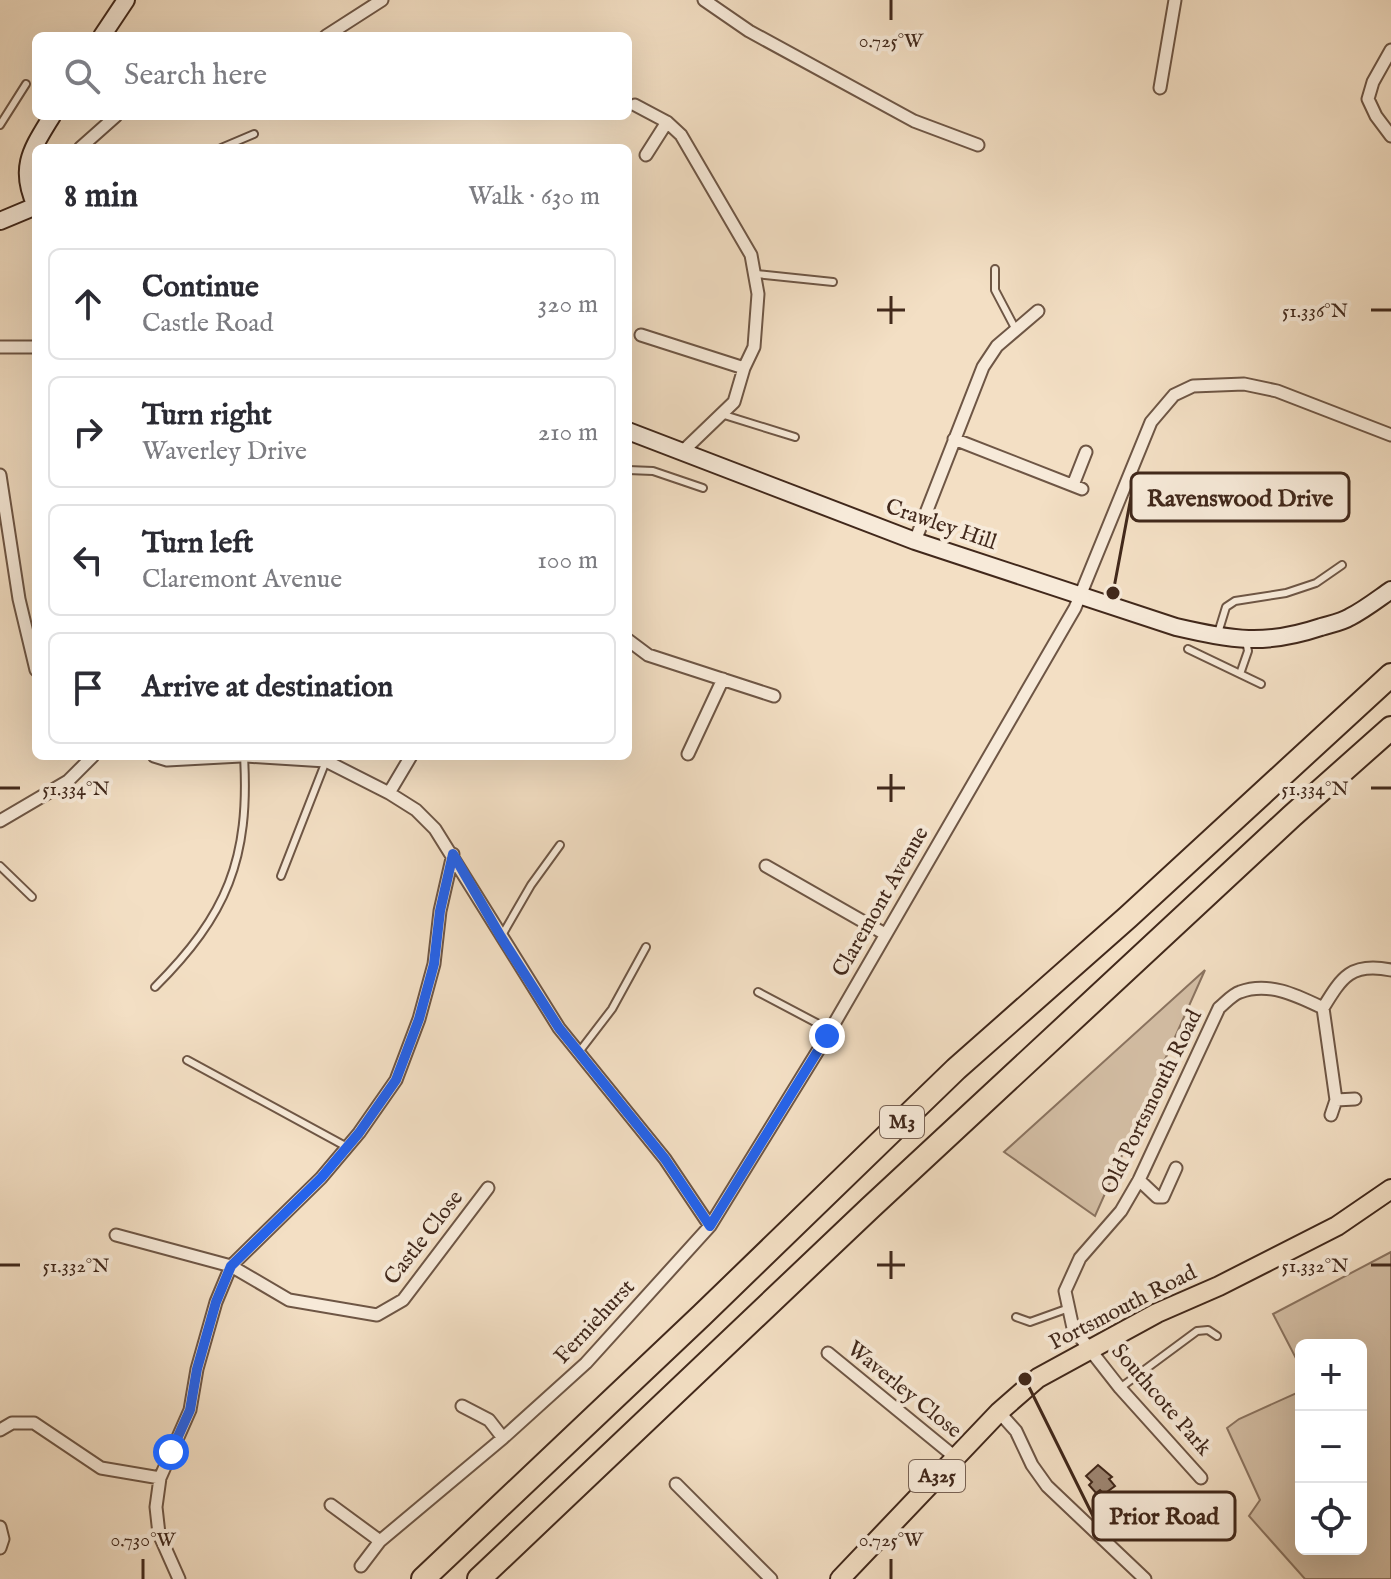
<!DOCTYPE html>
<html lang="en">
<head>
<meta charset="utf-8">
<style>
  body { margin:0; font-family:"IM FELL English",serif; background:#f2f2f3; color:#2b2b33 }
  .controls { position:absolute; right:24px; bottom:24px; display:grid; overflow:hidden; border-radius:12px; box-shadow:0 8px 32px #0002 }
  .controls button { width:72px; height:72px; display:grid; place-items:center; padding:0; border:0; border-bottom:2px solid #e1e1e2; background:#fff; color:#2b2b33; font:40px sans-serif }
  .stop { position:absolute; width:24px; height:24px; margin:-18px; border:6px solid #2563eb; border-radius:50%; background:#fff }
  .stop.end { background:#2563eb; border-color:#fff; box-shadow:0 2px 8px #0008 }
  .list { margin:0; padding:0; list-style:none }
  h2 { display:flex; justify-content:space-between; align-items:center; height:104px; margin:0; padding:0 32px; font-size:34px }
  h2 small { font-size:26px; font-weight:400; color:#7c7c81 }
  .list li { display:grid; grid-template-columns:52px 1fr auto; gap:24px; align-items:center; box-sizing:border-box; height:112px; margin:0 16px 16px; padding:0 16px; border:2px solid #e1e1e2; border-radius:12px }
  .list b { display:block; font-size:30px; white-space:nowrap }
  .list p { margin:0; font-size:26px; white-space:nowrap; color:#7c7c81 }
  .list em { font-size:26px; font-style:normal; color:#7c7c81 }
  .icon { flex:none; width:44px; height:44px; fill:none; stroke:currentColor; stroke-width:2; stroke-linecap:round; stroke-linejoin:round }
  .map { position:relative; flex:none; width:1391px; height:1579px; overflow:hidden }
  .search { position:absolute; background:#fff; box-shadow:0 8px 32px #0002; left:32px; top:32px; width:600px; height:88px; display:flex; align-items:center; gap:20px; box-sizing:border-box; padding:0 28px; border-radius:12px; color:#7c7c81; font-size:30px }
  .panel { position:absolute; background:#fff; box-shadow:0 8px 32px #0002; left:32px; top:144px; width:600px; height:616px; border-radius:12px }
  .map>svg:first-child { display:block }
  .green { fill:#d5c0a7; stroke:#8b7461; stroke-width:2 }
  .building { fill:#9e8773; stroke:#41281b; stroke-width:2 }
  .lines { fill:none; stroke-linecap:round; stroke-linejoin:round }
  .lane-casing { stroke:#6e5645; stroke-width:10 }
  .street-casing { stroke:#6e5645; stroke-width:15 }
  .secondary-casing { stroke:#41281b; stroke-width:20 }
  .primary-casing { stroke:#41281b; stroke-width:22 }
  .highway-casing { stroke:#41281b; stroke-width:26 }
  .lane { stroke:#f7ead9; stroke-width:6 }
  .street { stroke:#f7ead9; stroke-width:11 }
  .secondary { stroke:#f7ead9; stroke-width:16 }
  .primary { stroke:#f3dfc4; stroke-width:18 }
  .highway { stroke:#f3dfc4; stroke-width:22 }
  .route { stroke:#2563eb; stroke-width:10 }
  .ticks { fill:none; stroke:#41281b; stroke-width:3 }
  .labels { text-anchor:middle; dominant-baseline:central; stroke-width:8; stroke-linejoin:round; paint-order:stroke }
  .shield { fill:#f7ead9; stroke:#786254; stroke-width:2 }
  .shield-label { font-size:20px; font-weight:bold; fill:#41281b }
  .street-label { font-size:22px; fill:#41281b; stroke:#f7ead9 }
  .ticks-label { font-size:20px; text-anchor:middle; fill:#41281b; stroke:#f7ead9; stroke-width:8; stroke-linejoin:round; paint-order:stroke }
  .leader { fill:none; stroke:#41281b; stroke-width:3 }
  .callout-dot { fill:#41281b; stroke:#f7ead9; stroke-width:3 }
  .callout { fill:#f7ead9; stroke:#41281b; stroke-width:3 }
  .callout-label { font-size:24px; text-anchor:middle; font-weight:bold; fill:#41281b }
</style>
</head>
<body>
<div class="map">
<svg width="1391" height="1579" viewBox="0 0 1391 1579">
  <rect width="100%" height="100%" fill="#f3dfc4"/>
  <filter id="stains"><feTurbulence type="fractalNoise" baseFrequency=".0025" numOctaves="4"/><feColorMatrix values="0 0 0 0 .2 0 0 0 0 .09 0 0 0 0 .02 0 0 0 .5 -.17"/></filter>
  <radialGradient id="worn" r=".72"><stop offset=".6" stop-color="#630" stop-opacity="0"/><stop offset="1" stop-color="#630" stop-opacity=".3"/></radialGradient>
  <path class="green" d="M1205,970L1095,1216L1004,1152Z
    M1391,1252V1579H1305L1249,1516L1260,1500L1227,1428L1239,1419L1301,1391V1549H1361V1345H1301V1368L1273,1314Z"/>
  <path class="building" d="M1098,1465L1112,1477L1109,1479L1115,1486L1104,1494L1100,1490L1096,1493L1089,1485L1092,1482L1086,1476Z"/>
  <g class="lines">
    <defs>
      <path id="lane" d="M0,125L26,84
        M221,148L254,134
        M995,269V290L1015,328
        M756,274L833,282
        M721,414L795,437
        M628,470L653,471L703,488
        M1218,633L1226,607L1235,601L1286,593L1316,583L1342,565
        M1188,649L1261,684
        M1240,674L1248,651L1246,641
        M0,866L32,897
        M281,876L326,761
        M501,937L531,885L560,845
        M155,987C227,915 250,859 244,756
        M758,992L830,1030
        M579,1052L612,1009L646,947
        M187,1060L347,1147
        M1016,1317L1030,1322L1069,1308
        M1120,1388L1197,1331L1208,1330L1217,1336"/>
      <path id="street" d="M704,0L749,31L914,121L978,145
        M326,36L382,0
        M1391,50L1373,82L1368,99L1376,116L1391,136
        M1160,88L1175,0
        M635,105L667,122L681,135L751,255L758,294L754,347L744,368L734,402L682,452
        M80,148L116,116
        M646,155L667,122
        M641,335L744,368
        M0,347H36
        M954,439L1082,489
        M0,475L19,599L36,670
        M1073,485L1086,452
        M915,541L983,367L997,346L1038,311
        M628,640L648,655L774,696
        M688,754L723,679
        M154,756L167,760L241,756
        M246,756L326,761L389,793L416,810L435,829L559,1028L665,1159L710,1226
        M389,793L411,756
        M0,821L68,781L93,756
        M766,866L885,934
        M1323,1008L1336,1100
        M1331,1115L1336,1100L1355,1099
        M1139,1180L1157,1197H1163L1176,1168
        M116,1235L231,1266L289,1300L377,1315L403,1300L488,1188
        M828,1353L955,1457
        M462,1406L489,1420L503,1438
        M999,1412L1016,1431L1032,1465L1047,1486L1145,1579
        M0,1430L12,1423H34L101,1468L160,1478
        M1201,1478L1120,1388L1073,1328L1065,1291L1080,1258L1121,1211L1139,1180L1219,1008C1226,1002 1233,994 1240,992C1269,981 1298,996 1323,1008C1342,977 1351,962 1391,970
        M676,1484L771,1579
        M331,1505L380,1541
        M0,1527L3,1539L0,1548
        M361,1566L380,1541L503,1438L586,1363L710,1226L827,1036L1075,608L1151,422L1174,395L1193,386L1244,384L1277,391L1391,435
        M179,1579L159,1534L156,1507L160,1478L190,1410L197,1369L216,1302L231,1266L321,1178L359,1133L396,1080L419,1019L434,964L440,911L453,854"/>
      <path id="secondary" d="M102,36L126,0
        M36,206C18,167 32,149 52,116
        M0,221L36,206
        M628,431L915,541L1176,627C1233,640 1264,646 1321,627C1331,624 1342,622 1350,617C1364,610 1378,599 1391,590"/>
      <path id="primary" d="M840,1579L999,1412L1038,1378L1157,1313L1219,1286L1337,1226L1391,1189"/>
      <path id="highway" d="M423,1579L702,1315L956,1069L1128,917L1391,675
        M479,1579L870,1208L1292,816L1391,728"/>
    </defs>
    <use href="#lane" class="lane-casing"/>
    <use href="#street" class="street-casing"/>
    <use href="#secondary" class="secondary-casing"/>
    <use href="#primary" class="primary-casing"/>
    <use href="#highway" class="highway-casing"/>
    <use href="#lane" class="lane"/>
    <use href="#street" class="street"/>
    <use href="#secondary" class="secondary"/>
    <use href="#primary" class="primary"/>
    <use href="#highway" class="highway"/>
  </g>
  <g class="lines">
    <path class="route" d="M171,1452L190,1410L197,1369L216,1302L231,1266L321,1178L359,1133L396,1080L419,1019L434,964L440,911L453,854L501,937L559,1028L665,1159L710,1226L827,1036"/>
  </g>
  <path class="ticks" d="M891,0V20M891,296V324M877,310H905M1371,310H1391M891,774V802M0,788H20M877,788H905M1371,788H1391M891,1251V1279M0,1265H20M877,1265H905M1371,1265H1391M143,1559V1579M891,1559V1579"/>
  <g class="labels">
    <g class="shield">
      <rect x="880" y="1106" width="44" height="32" rx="6"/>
      <rect x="909" y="1460" width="56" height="32" rx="6"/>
    </g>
    <g class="shield-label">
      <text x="902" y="1122">M3</text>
      <text x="937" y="1476">A325</text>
    </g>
    <g class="street-label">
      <text transform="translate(941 525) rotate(19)">Crawley Hill</text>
      <text transform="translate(881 902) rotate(-60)">Claremont Avenue</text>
      <text transform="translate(1152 1102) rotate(-64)">Old Portsmouth Road</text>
      <text transform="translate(424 1238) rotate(-52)">Castle Close</text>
      <text transform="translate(1123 1308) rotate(-27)">Portsmouth Road</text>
      <text transform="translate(595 1322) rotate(-47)">Ferniehurst</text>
      <text transform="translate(904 1390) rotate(39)">Waverley Close</text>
      <text transform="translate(1161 1400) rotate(49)">Southcote Park</text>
    </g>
  </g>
  <g class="ticks-label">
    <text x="891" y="47">0.725°W</text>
    <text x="1315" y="317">51.336°N</text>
    <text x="76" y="795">51.334°N</text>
    <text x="1315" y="795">51.334°N</text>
    <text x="76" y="1272">51.332°N</text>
    <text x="1315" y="1272">51.332°N</text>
    <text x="143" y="1546">0.730°W</text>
    <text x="891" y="1546">0.725°W</text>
  </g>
  <path class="leader" d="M1113 593L1131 497M1025 1379L1093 1516"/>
  <g class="callout-dot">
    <circle cx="1113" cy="593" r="8"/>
    <circle cx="1025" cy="1379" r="8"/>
  </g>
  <g class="callout">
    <rect x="1131" y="473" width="218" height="48" rx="8"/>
    <rect x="1093" y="1492" width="142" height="48" rx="8"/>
  </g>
  <g class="callout-label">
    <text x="1240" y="506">Ravenswood Drive</text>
    <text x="1164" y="1524">Prior Road</text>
  </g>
  <rect width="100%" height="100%" filter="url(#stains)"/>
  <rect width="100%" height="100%" fill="url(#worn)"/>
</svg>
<div class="controls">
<button>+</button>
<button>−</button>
<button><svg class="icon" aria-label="locate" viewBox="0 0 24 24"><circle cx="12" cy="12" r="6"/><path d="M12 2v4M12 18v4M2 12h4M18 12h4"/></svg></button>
</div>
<div class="stop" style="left:171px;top:1452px"></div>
<div class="stop end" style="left:827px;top:1036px"></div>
<div class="search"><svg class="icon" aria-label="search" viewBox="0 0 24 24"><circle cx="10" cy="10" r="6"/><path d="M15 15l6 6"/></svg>Search here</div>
<section class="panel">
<h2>8 min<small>Walk · 630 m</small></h2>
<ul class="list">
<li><svg class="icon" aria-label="ahead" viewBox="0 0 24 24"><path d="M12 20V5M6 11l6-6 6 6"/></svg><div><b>Continue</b><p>Castle Road</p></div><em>320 m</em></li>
<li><svg class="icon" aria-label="right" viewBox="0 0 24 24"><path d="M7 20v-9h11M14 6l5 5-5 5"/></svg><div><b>Turn right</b><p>Waverley Drive</p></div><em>210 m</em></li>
<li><svg class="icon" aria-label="left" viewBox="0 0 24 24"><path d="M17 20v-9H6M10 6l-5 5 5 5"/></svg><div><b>Turn left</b><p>Claremont Avenue</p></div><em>100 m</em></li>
<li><svg class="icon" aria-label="arrive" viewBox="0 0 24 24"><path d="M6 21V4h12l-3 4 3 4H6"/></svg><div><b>Arrive at destination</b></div></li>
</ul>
</section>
</div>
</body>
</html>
